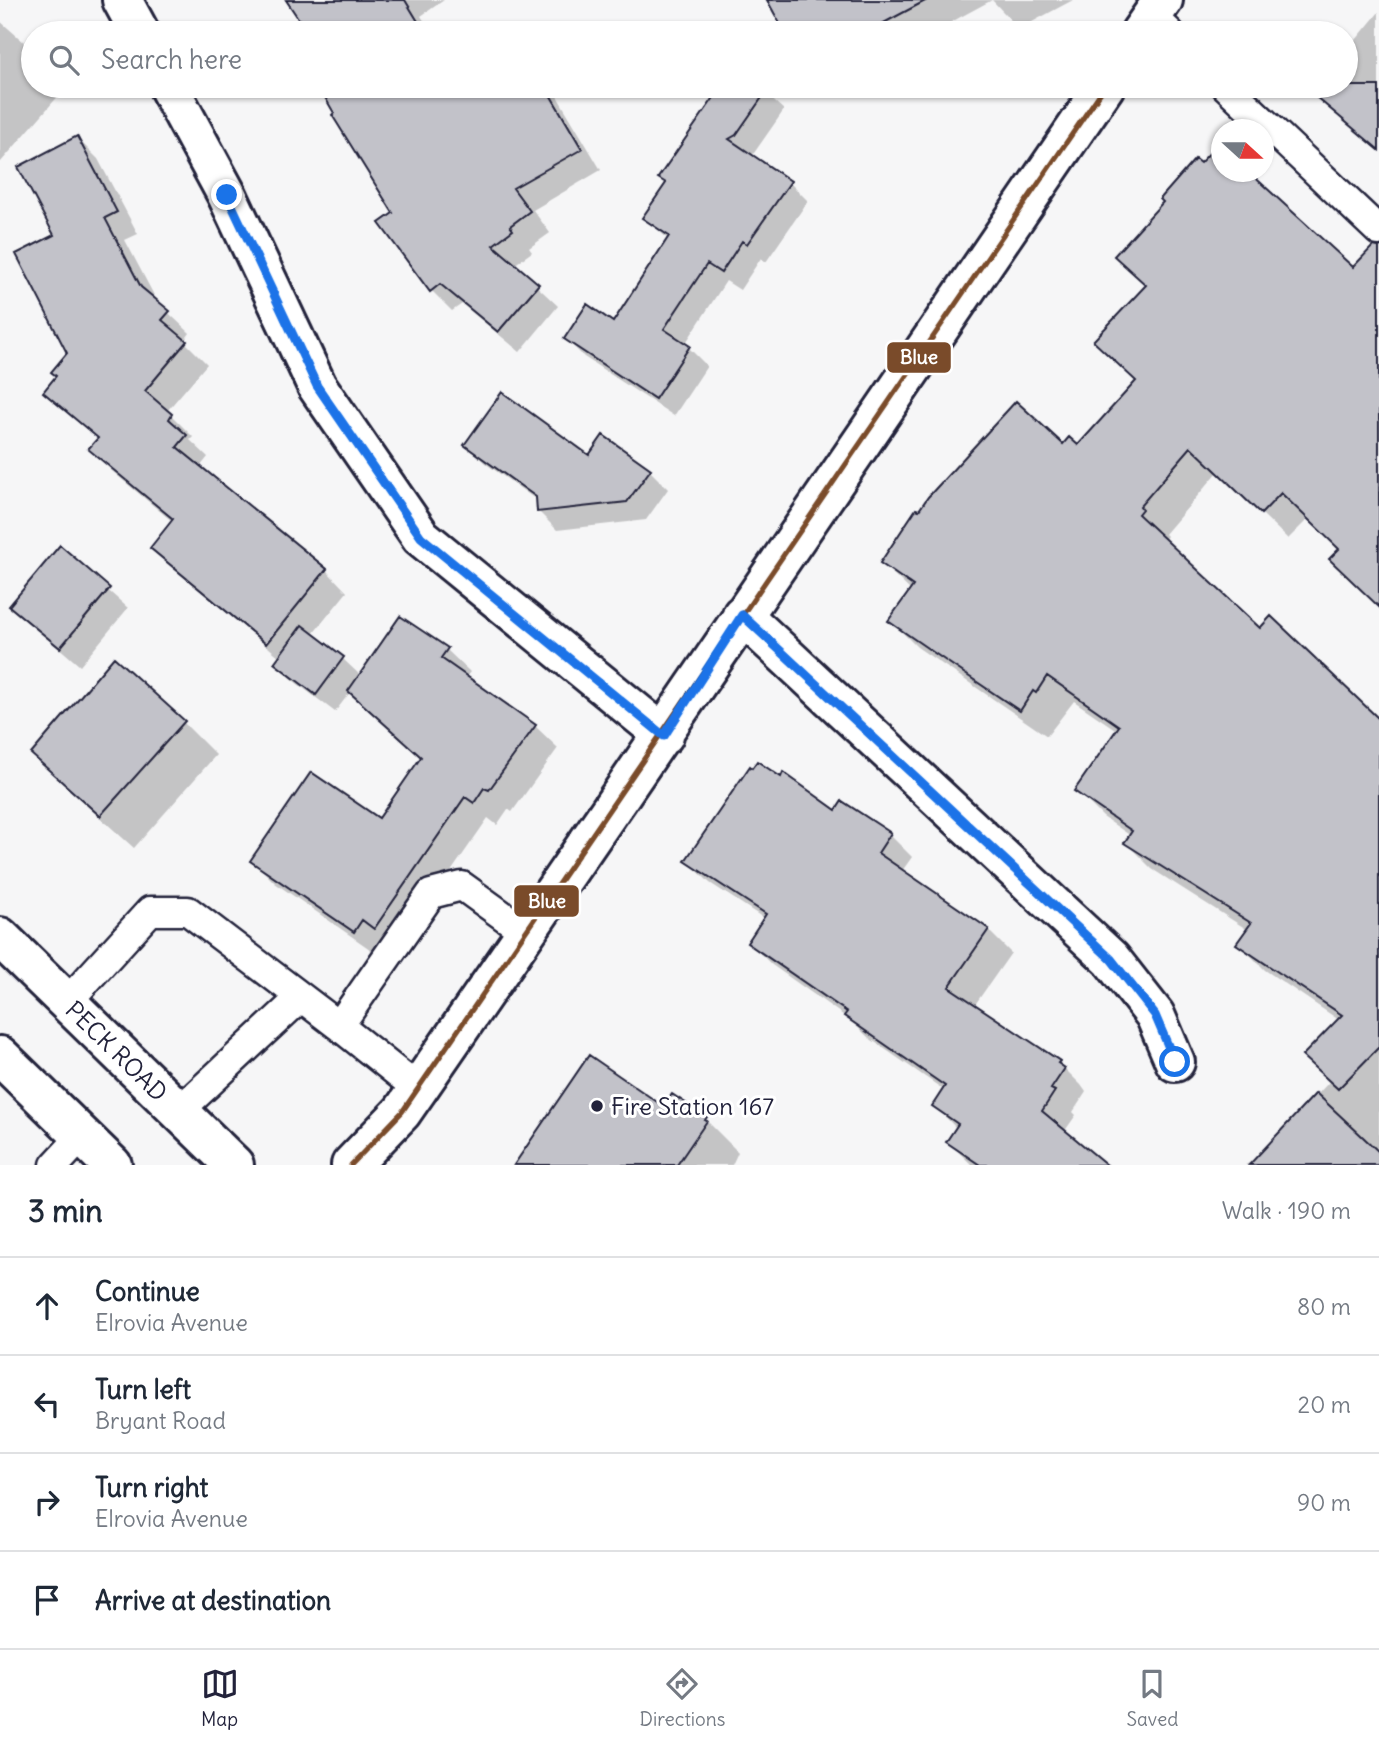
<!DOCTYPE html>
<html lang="en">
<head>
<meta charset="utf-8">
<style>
  body { margin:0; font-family:Delius,sans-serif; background:#f2f2f3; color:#1f2937 }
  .compass { position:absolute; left:1211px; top:119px; width:63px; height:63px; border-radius:50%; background:#fff; box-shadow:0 2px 5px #0004; rotate:111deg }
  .stop { position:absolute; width:21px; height:21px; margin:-16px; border:5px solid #1a73e8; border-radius:50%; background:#fff }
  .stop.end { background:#1a73e8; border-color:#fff; box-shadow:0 2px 7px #0008 }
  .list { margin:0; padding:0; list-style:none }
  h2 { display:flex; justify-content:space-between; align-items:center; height:91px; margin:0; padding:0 28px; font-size:30px }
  h2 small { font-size:23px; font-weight:400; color:#747a83 }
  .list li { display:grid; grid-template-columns:46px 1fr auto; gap:21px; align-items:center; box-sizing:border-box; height:98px; padding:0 28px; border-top:2px solid #e0e1e3 }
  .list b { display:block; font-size:26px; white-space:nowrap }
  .list p { margin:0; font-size:23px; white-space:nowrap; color:#747a83 }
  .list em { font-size:23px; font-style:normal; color:#747a83 }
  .icon { flex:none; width:38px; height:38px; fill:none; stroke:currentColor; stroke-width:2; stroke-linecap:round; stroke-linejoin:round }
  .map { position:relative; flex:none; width:1379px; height:1165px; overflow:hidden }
  .search { position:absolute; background:#fff; box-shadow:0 2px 5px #0004; left:21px; right:21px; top:21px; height:77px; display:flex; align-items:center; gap:18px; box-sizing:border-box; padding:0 24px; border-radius:38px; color:#747a83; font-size:26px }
  .sheet { height:483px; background:#fff }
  nav { display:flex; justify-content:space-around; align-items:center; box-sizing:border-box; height:98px; border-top:2px solid #e0e1e3; background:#fff; font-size:19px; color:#747a83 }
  nav a { display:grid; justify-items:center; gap:4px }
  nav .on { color:#22223b }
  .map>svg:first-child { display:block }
  .shadow { fill:#0003 }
  .building { fill:#c2c2c9; stroke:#22223b; stroke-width:2 }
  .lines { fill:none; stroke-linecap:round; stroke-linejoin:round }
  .lane-casing { stroke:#22223b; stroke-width:33 }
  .street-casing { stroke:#22223b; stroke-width:44 }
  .secondary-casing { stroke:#22223b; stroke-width:44 }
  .lane { stroke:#fff; stroke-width:28 }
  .street { stroke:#fff; stroke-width:38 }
  .secondary { stroke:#fff; stroke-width:38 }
  .bus-1-casing { stroke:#fff; stroke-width:10 }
  .bus-1 { stroke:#7a4b2a; stroke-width:5 }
  .route { stroke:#1a73e8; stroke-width:9 }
  .poi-dot { fill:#22223b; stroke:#fff; stroke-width:2.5 }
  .labels { text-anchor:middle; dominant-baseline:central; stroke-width:6; stroke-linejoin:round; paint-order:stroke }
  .street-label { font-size:24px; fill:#22223b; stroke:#fff }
  .poi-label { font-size:24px; fill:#22223b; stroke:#fff; text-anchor:start }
  .line-badge { stroke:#fff; stroke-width:2.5 }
  .badge-label { font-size:19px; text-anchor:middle; font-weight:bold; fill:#fff }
</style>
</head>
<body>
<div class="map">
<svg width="1379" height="1165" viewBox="0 0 1379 1165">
  <rect width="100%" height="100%" fill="#f6f6f7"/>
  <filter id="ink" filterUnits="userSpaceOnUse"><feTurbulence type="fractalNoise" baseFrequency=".0143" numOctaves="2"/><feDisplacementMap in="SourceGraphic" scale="14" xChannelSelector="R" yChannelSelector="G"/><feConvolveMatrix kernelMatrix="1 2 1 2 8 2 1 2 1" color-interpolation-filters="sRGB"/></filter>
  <g filter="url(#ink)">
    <path class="shadow" d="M287,0H444L421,16L432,33H309Z
      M769,0H992L931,33H785Z
      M992,0H1073L1019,29Z
      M1379,12V151L1312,92L1317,86H1346V52Z
      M0,21L33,50V86H67L0,163Z
      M325,86H551L601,170L533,210L550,233L529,248L532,252L514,265L558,306L520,352L462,304L452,311L431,290L395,214L321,88Z
      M724,86H757L784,110L754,153L750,156L789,182L808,201L766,262L761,258L740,290L726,281L685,344L707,366L674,416L584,357L566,339L614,324L669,240L644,217L667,185L660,178Z
      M821,86H854L832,97Z
      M77,138L98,159L138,234L125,240L158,303L190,333L184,341L207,364L167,411L193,437L190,440L208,457L200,467L326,570L347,592L312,635L343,659L361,676L400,618L447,650L470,672L466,677L535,726L558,748L512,812L508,809L497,825L488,818L397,950L377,954L275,883L252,860L380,821L423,758L351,691L335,712L294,681L276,662L280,657L174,569L152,548L173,522L112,471L91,449L99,440L46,392L58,377L69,353L57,235Z
      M1200,166L1222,172H1246L1353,270L1379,277V606L1341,549L1309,518L1288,539L1218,472L1165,534L1167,536L1164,540L1260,630L1379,721V1146L1374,1150L1379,1155V1165H1245L1256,1160L1330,1081L1339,1020L1265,970L1239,944L1248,930L1152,869L1126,843L1131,836L1103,817L1077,791L1118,731L1074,701L1047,736L917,647L890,620L911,591L882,563L1063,446L1078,447L1138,382L1148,286Z
      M466,445L589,457L650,471L668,489L646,520L557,530L539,512L538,501L485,463Z
      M60,548L128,608L80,666L11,606Z
      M183,722L216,755L134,848L66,787L33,754Z
      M836,812L890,835L912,857L902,871L988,930L1011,953L974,1006L1058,1062L1081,1085L1086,1092L1073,1112L1076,1115L1064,1132L1105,1165H972L948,1142L957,1129L934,1105L944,1090L869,1038L850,1020L772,965L749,943L765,919L710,883L687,861Z
      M664,1109L705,1119L738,1152L732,1165H522Z"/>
    <path class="building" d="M286,0H405L425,33H308Z
      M767,0H927L865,33H785Z
      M321,86H545L582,149L513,188L530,211L510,226L513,230L493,245L539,284L498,332L440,284L430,292L379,223L393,213L332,115L334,113L319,87Z
      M722,86H770L736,135L729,139L791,181L747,244L742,241L721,273L707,264L664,329L690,346L655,399L564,339L587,304L613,322L669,236L642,218L666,183L658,178Z
      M1303,86H1379V150Z
      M77,136L117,212L105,218L141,287L170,311L162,320L187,341L145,391L172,414L169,419L187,435L177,447L327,569L266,644L150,548L173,519L88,449L98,438L43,392L56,376L51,372L67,353L16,254L54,235L18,167Z
      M1222,140V172H1249L1353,267L1373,246L1379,247V607L1329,559L1339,549L1281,493L1261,514L1191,447L1140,506L1142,509L1138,514L1260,628L1271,616L1379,719V1047L1338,1089L1302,1056L1342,1015L1236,944L1251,923L1124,843L1132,831L1074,791L1119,726L1047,676L1036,693L1033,691L1020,711L946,661L888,621L913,586L880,563L916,509L919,510L928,497L1016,401L1063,444L1069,437L1078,445L1136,381L1093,341L1146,285L1114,256L1163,202L1160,199L1195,159L1200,163Z
      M502,392L589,455L603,435L651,469L627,502L537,512L536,497L464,445Z
      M60,545L110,588L60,648L9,606Z
      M400,616L448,648L441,658L536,725L489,790L484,788L474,803L465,797L374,929L362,920L354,932L250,861L311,772L379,818L421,757L348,691Z
      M302,625L344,657L316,695L274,663Z
      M114,657L185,721L100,816L31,754Z
      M757,761L781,777L783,772L836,810L842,801L891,833L878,853L989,929L949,987L1060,1061L1058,1063L1065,1068L1051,1089L1055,1091L1042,1111L1107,1165H980L946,1142L958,1124L932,1106L945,1086L844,1016L847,1012L747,943L766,914L685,861L750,766L752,768Z
      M589,1055L663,1106L672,1094L707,1117L705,1120L707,1121L677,1165H514Z
      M1316,1093L1379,1152V1165H1249Z"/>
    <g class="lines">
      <defs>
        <path id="lane" d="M1152,16L1170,33
          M1226,86L1379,231
          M67,1002L150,911H188L339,1026L431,894L462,886L527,933
          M339,1026L418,1089
          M179,1111L300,998
          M55,1165L82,1136"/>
        <path id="street" d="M122,0L140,33
          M1140,33L1163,0
          M168,86L227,195L317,386L421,537L664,735
          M742,615L1111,959L1155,1015L1175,1062
          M351,1165L402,1112L418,1089C649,756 876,420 1105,86"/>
        <g id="secondary">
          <path id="s1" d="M0,937L234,1165"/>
          <path d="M0,1056L112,1165"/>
        </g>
      </defs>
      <use href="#lane" class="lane-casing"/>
      <use href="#street" class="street-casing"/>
      <use href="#secondary" class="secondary-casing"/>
      <use href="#lane" class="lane"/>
      <use href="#street" class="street"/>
      <use href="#secondary" class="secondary"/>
      <defs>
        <path id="bus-1" d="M351,1165L402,1112L1105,86"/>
      </defs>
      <use href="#bus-1" class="bus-1-casing"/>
      <use href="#bus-1" class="bus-1"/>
    </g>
  </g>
  <g class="lines" filter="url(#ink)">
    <path class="route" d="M227,195L317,386L421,537L664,736L742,615L1111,959L1155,1015L1175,1062"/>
  </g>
  <circle class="poi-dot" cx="597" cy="1106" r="7"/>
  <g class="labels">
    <g class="street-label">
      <text stroke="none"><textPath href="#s1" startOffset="163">PECK ROAD</textPath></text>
    </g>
    <g class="poi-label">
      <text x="611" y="1106">Fire Station 167</text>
    </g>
  </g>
  <g class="line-badge">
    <rect x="886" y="341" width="66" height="33" rx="7" fill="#7a4b2a"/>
    <rect x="513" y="884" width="67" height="34" rx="7" fill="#7a4b2a"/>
  </g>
  <g class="badge-label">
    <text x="919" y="364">Blue</text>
    <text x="547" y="908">Blue</text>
  </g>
</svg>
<svg class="compass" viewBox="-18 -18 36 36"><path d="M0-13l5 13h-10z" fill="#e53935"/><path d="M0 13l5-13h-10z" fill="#747a83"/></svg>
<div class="stop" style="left:1175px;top:1062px"></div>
<div class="stop end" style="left:227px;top:195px"></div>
<div class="search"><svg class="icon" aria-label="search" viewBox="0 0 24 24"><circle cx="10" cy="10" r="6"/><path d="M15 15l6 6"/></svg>Search here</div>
</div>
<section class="sheet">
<h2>3 min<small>Walk · 190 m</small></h2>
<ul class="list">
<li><svg class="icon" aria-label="ahead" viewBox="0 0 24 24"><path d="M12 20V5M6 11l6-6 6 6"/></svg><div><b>Continue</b><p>Elrovia Avenue</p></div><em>80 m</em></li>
<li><svg class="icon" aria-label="left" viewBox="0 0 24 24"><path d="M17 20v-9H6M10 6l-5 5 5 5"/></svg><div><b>Turn left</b><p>Bryant Road</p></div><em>20 m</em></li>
<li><svg class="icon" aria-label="right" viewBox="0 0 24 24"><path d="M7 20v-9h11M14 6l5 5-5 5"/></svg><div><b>Turn right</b><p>Elrovia Avenue</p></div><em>90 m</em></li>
<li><svg class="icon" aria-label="arrive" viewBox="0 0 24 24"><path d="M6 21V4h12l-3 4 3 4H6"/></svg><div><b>Arrive at destination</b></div></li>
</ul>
</section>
<nav>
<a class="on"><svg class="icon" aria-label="map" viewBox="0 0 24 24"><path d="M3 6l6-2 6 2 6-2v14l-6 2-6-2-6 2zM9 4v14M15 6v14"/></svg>Map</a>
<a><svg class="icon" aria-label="directions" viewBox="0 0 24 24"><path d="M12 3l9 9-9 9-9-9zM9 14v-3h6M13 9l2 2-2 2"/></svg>Directions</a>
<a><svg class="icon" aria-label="saved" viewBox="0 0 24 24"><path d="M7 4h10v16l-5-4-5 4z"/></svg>Saved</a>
</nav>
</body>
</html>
